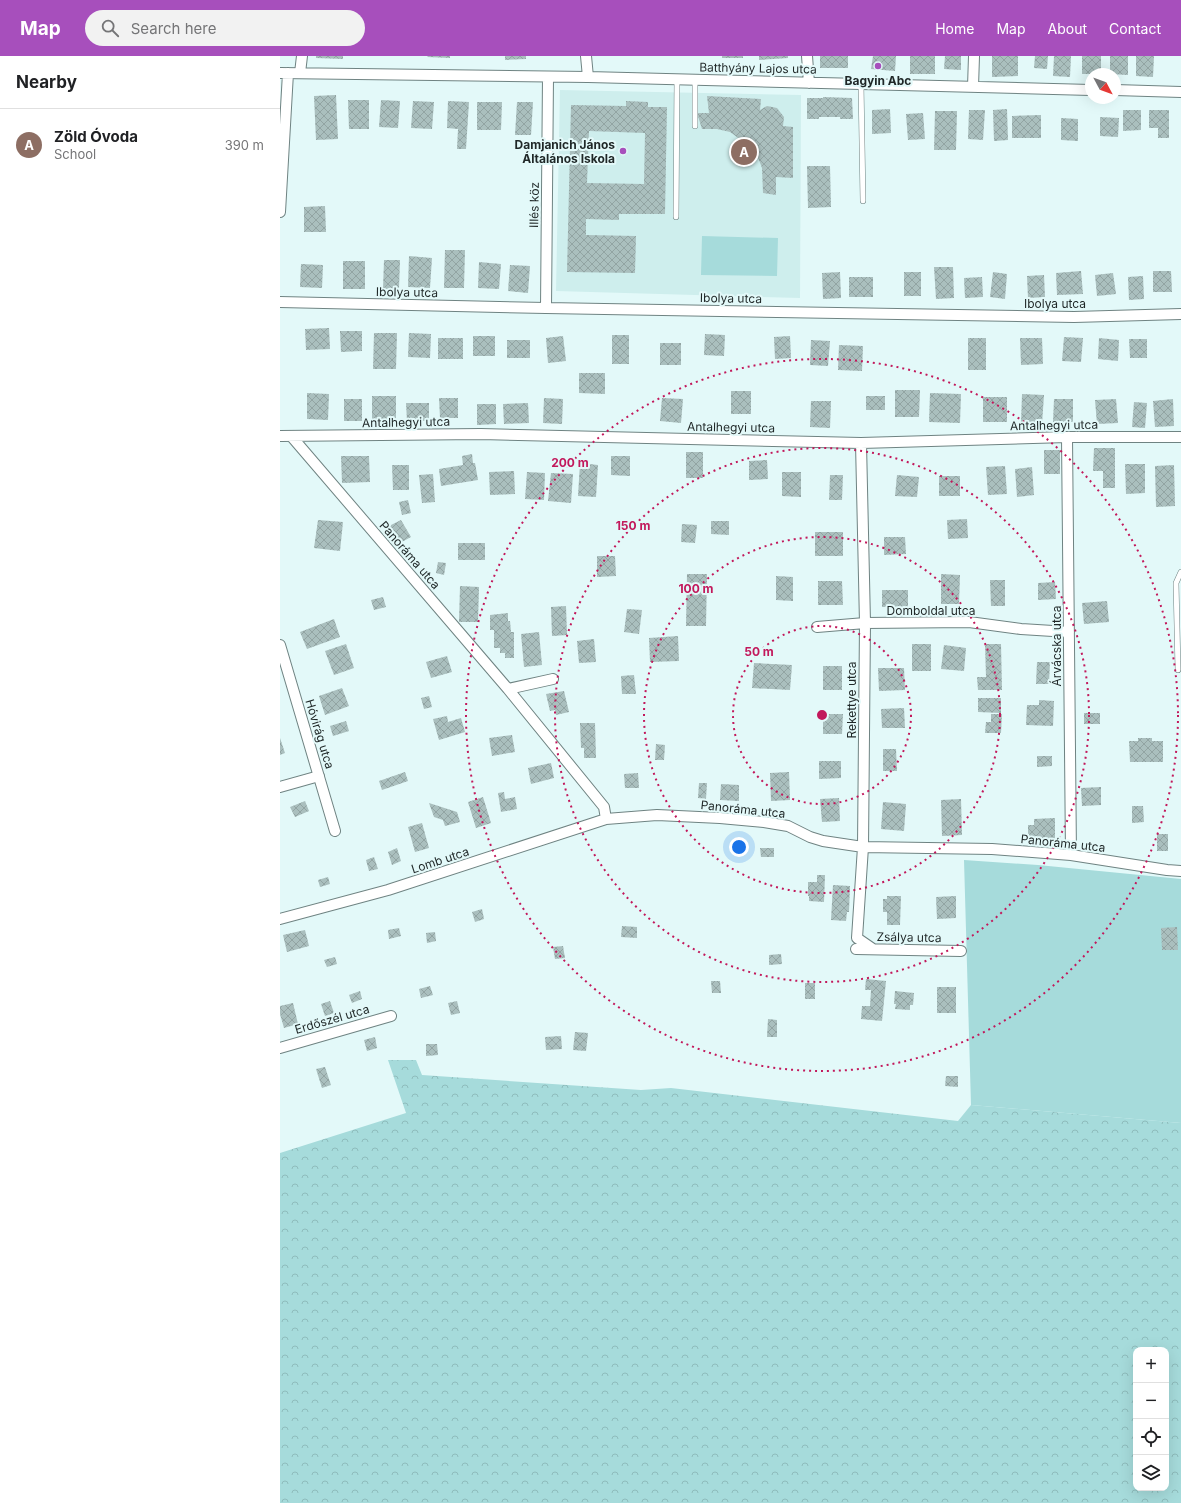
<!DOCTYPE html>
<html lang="en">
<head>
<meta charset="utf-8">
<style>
  body { margin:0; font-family:Inter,sans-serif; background:#f2f2f2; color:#202124 }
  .controls { position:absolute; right:12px; bottom:12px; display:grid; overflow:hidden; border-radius:8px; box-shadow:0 4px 16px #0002 }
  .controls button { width:36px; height:36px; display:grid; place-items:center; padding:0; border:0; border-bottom:1px solid #e0e0e0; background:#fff; color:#202124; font:20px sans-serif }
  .compass { position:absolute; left:805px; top:12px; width:36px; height:36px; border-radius:50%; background:#fff; box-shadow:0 4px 16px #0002; rotate:131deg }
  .you { position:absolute; left:459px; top:791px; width:14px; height:14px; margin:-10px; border:3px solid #fff; border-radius:50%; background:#1a73e8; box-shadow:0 0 0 6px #1a73e833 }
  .badge { display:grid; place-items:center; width:26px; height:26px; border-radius:50%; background:#a74fbc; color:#fff; font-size:13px; font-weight:700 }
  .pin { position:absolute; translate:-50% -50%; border:2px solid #fff; box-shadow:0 1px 4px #0006 }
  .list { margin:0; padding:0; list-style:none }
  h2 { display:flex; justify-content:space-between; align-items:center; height:52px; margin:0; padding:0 16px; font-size:17px }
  h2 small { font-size:13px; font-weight:400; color:#757577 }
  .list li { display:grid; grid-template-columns:26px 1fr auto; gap:12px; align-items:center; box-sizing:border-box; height:72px; padding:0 16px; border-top:1px solid #e0e0e0 }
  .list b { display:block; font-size:15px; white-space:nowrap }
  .list p { margin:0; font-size:13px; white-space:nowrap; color:#757577 }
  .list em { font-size:13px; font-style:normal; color:#757577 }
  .icon { flex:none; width:22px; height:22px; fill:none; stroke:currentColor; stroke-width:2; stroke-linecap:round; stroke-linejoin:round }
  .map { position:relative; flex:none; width:901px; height:1447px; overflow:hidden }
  header { display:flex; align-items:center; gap:24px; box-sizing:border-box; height:56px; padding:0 20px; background:#a74fbc; color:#fff }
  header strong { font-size:19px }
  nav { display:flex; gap:22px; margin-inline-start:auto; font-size:14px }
  .search { width:280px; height:36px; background:#f2f2f2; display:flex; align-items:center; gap:10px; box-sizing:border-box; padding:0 14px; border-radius:22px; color:#757577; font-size:15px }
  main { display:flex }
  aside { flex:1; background:#fff }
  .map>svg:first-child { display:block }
  .built { fill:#ceeeed }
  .forest { fill:url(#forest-crowns); fill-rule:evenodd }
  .garden { fill:#a6dbdb }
  .building { fill:url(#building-cross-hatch); fill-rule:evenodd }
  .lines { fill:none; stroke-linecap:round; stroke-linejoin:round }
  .service-casing { stroke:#6f8382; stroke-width:6 }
  .minor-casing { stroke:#6f8382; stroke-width:12 }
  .service { stroke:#fff; stroke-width:5 }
  .minor { stroke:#fff; stroke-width:10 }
  .ring { fill:none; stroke:#c2185b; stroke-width:2; stroke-dasharray:2 4 }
  .poi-dot { fill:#a74fbc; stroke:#e3f9f9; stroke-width:1.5 }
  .labels { text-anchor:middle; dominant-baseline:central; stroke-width:4; stroke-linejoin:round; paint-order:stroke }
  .street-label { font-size:12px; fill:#1f2727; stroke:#e3f9f9 }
  .poi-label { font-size:12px; font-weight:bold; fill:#1f2727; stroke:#e3f9f9 }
  .centre { fill:#c2185b; stroke:#e3f9f9; stroke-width:2 }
  .ring-label { font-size:12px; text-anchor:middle; font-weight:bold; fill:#c2185b; stroke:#e3f9f9; stroke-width:4; stroke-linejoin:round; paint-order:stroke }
</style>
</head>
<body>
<header>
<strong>Map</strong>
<div class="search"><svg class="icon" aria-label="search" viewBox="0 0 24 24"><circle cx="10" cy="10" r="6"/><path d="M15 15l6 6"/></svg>Search here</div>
<nav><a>Home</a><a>Map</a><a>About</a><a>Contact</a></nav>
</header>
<main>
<aside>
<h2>Nearby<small></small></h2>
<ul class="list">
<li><span class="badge" style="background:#8d6e63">A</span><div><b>Zöld Óvoda</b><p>School</p></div><em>390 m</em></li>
</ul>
</aside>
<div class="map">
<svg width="901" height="1447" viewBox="0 0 901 1447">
  <defs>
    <pattern id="forest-crowns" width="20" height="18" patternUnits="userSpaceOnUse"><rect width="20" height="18" fill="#a6dbdb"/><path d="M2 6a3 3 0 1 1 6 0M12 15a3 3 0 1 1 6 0" fill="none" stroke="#8ebcbc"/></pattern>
    <pattern id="building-cross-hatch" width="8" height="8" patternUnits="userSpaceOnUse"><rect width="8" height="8" fill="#aabfbe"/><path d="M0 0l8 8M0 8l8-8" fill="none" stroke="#92a4a3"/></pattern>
  </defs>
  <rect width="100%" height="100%" fill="#e3f9f9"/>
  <path class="built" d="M280,34L521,39L520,242L276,235Z"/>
  <path class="forest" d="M108,1004H136L142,1019L361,1034L391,1032L678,1065L691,1049L901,1067V1447H0V1097L126,1057ZM856,1294H886V1432H856Z"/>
  <path class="garden" d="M422,180L498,182L497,220L421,219Z
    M684,804L758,809L901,823V1067L691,1049Z"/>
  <path class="building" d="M36,0H63V3L36,2Z
    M148,0H170V2L147,1Z
    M225,0H246V3L225,4Z
    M442,0H463V2H442Z
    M479,0H508V2L479,4Z
    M540,0H568V12H540Z
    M593,0H616L615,15L591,13Z
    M630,0H655V18H630Z
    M665,0H681V14L664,13Z
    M712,0H738V20L712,21Z
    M755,0H768L767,13L754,12Z
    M774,0H791L790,21L773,20Z
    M802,0H821V18H802Z
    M830,0H848V19L830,18Z
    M856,0H874L873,21L856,20Z
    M56,39L58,83L36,84L34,40Z
    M427,40L481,43L480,54L487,50L497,52L504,61L503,70L513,71V122L496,121V139L483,137L482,112L477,99L468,89L450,76L437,73H422L417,57H429Z
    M543,41L572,42L573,63H560V61H539V63H527V42H543Z
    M68,44H89V73H69Z
    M101,44L120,45L118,72L99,71Z
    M133,45L154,46L152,73L131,72Z
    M168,45L189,46L186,93H177L178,73L167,72Z
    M346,45L368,46V51H387L385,158H339V164L306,163V179L356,180L355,217L287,216L291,49L346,50ZM309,75L365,77L364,128L307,127Z
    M197,46H222L221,74H197Z
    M237,46H253L251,79H235Z
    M610,53L611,77L592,78V54Z
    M727,53L728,84L714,85L713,54Z
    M689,54H705L703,84L688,83Z
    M843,54H861V74L843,75Z
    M869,54H889V82H878V72H869Z
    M655,55H677L676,94H654Z
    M643,57L645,83L628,84L626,58Z
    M761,59V82H732V60Z
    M820,61L839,62L838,81L820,80Z
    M781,62L798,63V85L781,84Z
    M527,110H550L551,151L528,152Z
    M45,150L46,176H24V151Z
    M165,194H185L184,232H164Z
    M129,200L152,202L150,232L128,231Z
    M104,204H120L119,233H103Z
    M63,205H85V233H63Z
    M199,206L221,208L219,233L198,232Z
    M21,208L43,209L42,232L20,231Z
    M230,209L250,210L248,237L228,235Z
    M654,211H673L674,242L656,243Z
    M801,215L803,238L777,239L776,217Z
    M873,215H891L892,236H873Z
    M560,216L561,242L543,243L542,217Z
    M624,216H641V240H624Z
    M713,216L727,218L725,243L710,241Z
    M833,217L836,238L817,240L815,219Z
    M764,219L765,241L748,242L747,220Z
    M863,220L864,243L849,244L848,221Z
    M569,221H593V241H569Z
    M702,221L703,241L685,242L684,222Z
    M49,272L50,293L26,294L25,273Z
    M60,275H82V295L61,296Z
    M94,277H117L116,313H93Z
    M129,277L151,278L150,302L128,301Z
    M425,278L445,279L444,300L424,299Z
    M332,279H349V308H332Z
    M193,280H215V300H193Z
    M283,280L286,305L268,307L266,282Z
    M510,280L511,302L495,303L494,281Z
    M784,281L803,282L801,306L782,305Z
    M158,282H183V303H158Z
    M688,282H706V314H688Z
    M740,282H762L763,308L741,309Z
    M819,282L839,284L838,305L818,303Z
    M849,283H867V302H850Z
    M227,284H250V302H227Z
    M531,284L550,285L548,310L530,309Z
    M380,287H401V309H380Z
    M559,289L583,290L582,315L558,314Z
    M299,317H325V338L299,337Z
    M615,334H640L639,361H615Z
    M451,335H471V358H451Z
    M27,337L49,338L48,364L27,363Z
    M650,337L681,338L680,367L649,366Z
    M742,338L764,339L762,368L741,367Z
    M92,340H116V368H92Z
    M586,340H605V354H586Z
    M703,341H727V366H703Z
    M159,342H178V362H160Z
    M264,342L283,343L282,368L263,367Z
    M382,342L403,343L401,367L380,365Z
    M64,343H82V365H64Z
    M774,343H793V366H773Z
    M836,343L838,367L817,368L815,344Z
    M893,343L894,370L875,371L873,345Z
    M531,345H551L550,372L530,371Z
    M854,346L867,347L865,372L852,371Z
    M126,347H149V365H127Z
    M248,347L249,367L224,368L223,348Z
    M197,348H216V368L197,369Z
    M814,392H835V432H823V415H813Z
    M764,394H780V418H764Z
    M406,396H423V422H406Z
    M192,398L193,407H195L198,424L161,430L159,413L183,409L182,400Z
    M61,400H89L90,426L62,427Z
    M331,400H350V420L331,419Z
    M487,404L488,423L469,424V405Z
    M300,407L318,409L316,441L298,440Z
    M845,408H865V437L846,438Z
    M112,409H129V434H113Z
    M894,409L895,450L876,451L875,410Z
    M725,410L727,438L708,439L706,411Z
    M752,411L754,439L737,441L735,413Z
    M234,415L235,438L210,439L209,416Z
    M247,416L265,417L264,444L245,443Z
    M502,416H521V441L502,440Z
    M271,417L293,418L291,447L268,445Z
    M153,418L155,446L142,447L139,419Z
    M550,419H563L562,444H549Z
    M617,419L639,421L637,441L615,440Z
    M659,420H680V440H659Z
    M128,444L131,457L122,459L119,446Z
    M687,463L688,482L668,483L667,464Z
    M38,464L63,466L60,495L34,492Z
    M121,464L131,481L116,489L107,471Z
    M431,465H449V479L431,478Z
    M402,468L417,469L415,487L401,486Z
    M535,476H563V500H535Z
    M604,481H625L626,498L604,499Z
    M178,487H205V504H178Z
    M317,500H335L336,520L317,521Z
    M158,506L166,507L164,519L156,517Z
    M407,518H427L426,570H406Z
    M661,518L680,519L679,548H661Z
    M496,520L513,521V545L496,544Z
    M710,524H725V550H711Z
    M538,525H562L563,549H538Z
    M775,526L776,543L758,544V527Z
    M180,530L199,531L198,566H179Z
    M602,534H628V551H602Z
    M103,541L106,551L94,554L91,544Z
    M827,545L829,566L804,568L802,547Z
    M286,550L287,579L272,580L271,551Z
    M347,553L362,554L359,578L344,576Z
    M228,557V565H230L231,576H234V602H225V597H220V592H214V574H210V559Z
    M54,563L60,581L27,593L20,576Z
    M259,576L262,609L244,611L241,578Z
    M398,580L399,605L370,606L369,582Z
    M314,583L316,606L299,607L297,585Z
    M66,588L74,612L54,619L45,595Z
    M632,588H651V615H632Z
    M705,588H721L722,634H698L697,621H706Z
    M664,589L686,592L684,615L661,613Z
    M167,600L172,616L151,622L146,606Z
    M757,606H770L769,628H756Z
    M474,607L512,609L510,634L472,632Z
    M543,610H562V634H543Z
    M598,612H624L625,634L599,635Z
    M354,619L356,638H342L341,620Z
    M62,632L69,650L45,659L39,640Z
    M284,635L289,656L276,659L275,654L270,655L266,638Z
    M149,640L152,651L144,653L141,642Z
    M698,642H721V657L698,656Z
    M759,644L774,645L773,670L746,669L747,649H759Z
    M624,652L625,672H602L601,653Z
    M804,657H820V668H804Z
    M543,658H563L562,678H543Z
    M711,658H722L721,677H705L706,666H711Z
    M167,660L168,666L181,662L185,676L159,684L153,663Z
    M66,665L69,675L53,680L50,670Z
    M300,667H315L316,702H304V692H301Z
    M232,679L235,696L212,700L209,682Z
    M0,682L5,697L0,699Z
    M858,682H872V685H883V706H850L849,685H858Z
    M376,688L385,689L384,704H375Z
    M603,693H616L617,715H603Z
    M757,700H772V710L757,711Z
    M539,705H561V722L539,723Z
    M271,707L274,722L251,728L248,712Z
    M125,716L128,725L102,734L99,725Z
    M509,716L510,744L491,745L490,717Z
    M358,717L359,732H345L344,718Z
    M419,727H427L426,743L418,742Z
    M441,728L459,729V745L440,744Z
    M821,731V749L802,750L801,732Z
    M224,736L225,743L235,741L237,753L221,756L218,737Z
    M203,741L211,767L196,772L188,746Z
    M559,742L560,765L542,766L540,743Z
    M681,743L682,779L662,780L661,744Z
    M25,745L29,755L15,761L10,751Z
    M603,746L626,748L624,775L601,773Z
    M149,747L177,756L180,766L165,770L163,764L154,761Z
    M852,750H863L864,766L852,767Z
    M775,762V783H748V769H754V763Z
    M142,767L149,792L135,796L128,771Z
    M877,778H888V795H877Z
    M117,792L121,805L112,809L108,796Z
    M480,792H494V801H481Z
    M94,801L98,813L89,815L86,804Z
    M537,819H545L544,846L529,845V840H528V826H537Z
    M48,821L50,828L40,831L38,824Z
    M553,829L570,830L569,856H567L566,865L551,864Z
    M607,840H621L620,869H607V856H603V843H607Z
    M676,840V862L657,863L656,841Z
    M202,853L204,863L195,866L192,856Z
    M342,870L357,871V882L341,881Z
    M897,871L898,894H882L881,872Z
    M119,872L121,880L109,883L108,874Z
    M25,874L29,890L7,896L3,879Z
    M155,876L156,885L147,887L146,877Z
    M283,890L285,902L275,903L273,891Z
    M501,898L502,908L489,909V899Z
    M55,901L57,908L47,911L44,904Z
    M586,923L606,925L602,965L581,963L582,950H590L591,934H585Z
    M431,925H440L441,937H432Z
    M525,927H535V943H525Z
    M150,930L153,939L141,942L139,933Z
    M657,931H676V957H657Z
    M80,935L82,943L72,947L69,939Z
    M615,935L634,937L633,949H630V954L615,953L616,948H614Z
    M50,945L54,957L45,960L41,948Z
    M177,945L180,957L171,959L168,947Z
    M13,947L18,968L4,972L0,958V950Z
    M488,963L497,964V981H487Z
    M295,976L308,977L306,995L293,994Z
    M281,980L282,993L266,994L265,981Z
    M95,981L97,992L87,995L84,984Z
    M146,988H157L158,999L146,1000Z
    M45,1011L51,1029L42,1032L36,1013Z
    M666,1020H678V1031L665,1030Z"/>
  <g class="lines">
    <defs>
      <path id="service" d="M415,24V70
        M581,28L583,145
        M396,161L397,23
        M898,614L896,527L901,516"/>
      <path id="minor" d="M306,0L308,21
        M527,0L529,27
        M0,17L308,21L811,34
        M20,17L22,0
        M693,31L694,0
        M835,34L901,36
        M0,156L8,17
        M0,246L266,252L794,261L901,258
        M266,252L268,21
        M0,380L201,378L581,387L787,381H901
        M12,381L228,633L324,751L326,763
        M787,381L791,799
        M581,387L585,567L583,791L577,882L593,893
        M537,571L585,567L689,566L741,573L789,576
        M0,589L55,775
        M228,633L273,623
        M0,731L39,720
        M0,863L108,834L326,763L377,759L440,762L484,766L508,770L530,781L543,785L583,791L712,793L791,799L887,814L901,815
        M576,893L681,895
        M0,992L111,960"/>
    </defs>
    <use href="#service" class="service-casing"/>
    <use href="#minor" class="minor-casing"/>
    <use href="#service" class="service"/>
    <use href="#minor" class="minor"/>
  </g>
  <g class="ring">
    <circle cx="542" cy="659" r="89"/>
    <circle cx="542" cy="659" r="178"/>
    <circle cx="542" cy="659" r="267"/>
    <circle cx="542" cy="659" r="356"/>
  </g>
  <g class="poi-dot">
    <circle cx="598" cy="10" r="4"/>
    <circle cx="343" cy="95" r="4"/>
  </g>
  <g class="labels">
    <g class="street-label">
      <text transform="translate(478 12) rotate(1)">Batthyány Lajos utca</text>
      <text transform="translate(254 149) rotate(-89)">Illés köz</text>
      <text transform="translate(127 236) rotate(1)">Ibolya utca</text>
      <text transform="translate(451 242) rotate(1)">Ibolya utca</text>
      <text x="775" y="247">Ibolya utca</text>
      <text transform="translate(126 366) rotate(-1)">Antalhegyi utca</text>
      <text transform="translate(774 369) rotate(-1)">Antalhegyi utca</text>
      <text transform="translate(451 371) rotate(1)">Antalhegyi utca</text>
      <text transform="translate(130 499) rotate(49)">Panoráma utca</text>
      <text x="651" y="554">Domboldal utca</text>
      <text transform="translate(776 590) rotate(-90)">Árvácska utca</text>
      <text transform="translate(571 644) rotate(-90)">Rekettye utca</text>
      <text transform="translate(40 678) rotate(73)">Hóvirág utca</text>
      <text transform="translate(463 753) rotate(6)">Panoráma utca</text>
      <text transform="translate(783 787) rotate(6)">Panoráma utca</text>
      <text transform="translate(160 804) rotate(-18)">Lomb utca</text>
      <text transform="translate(629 881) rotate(1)">Zsálya utca</text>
      <text transform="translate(52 963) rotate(-16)">Erdőszél utca</text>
    </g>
    <g class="poi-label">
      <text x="598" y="24">Bagyin Abc</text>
      <text x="335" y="88" text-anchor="end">Damjanich János<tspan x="335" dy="14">Általános Iskola</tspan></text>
    </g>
  </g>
  <circle cx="542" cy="659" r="6" class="centre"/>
  <g class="ring-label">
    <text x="290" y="411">200 m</text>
    <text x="353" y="474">150 m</text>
    <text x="416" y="537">100 m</text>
    <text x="479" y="600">50 m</text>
  </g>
</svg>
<div class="controls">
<button>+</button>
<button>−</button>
<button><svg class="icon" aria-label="locate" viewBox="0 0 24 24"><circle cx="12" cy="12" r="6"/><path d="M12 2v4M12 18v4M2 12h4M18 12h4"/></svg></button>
<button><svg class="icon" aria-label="layers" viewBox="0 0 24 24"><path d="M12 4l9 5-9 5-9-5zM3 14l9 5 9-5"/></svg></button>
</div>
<svg class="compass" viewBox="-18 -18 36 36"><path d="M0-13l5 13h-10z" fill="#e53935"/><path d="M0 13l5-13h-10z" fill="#757577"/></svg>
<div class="you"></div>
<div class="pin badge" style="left:464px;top:96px;background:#8d6e63">A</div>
</div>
</main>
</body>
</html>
